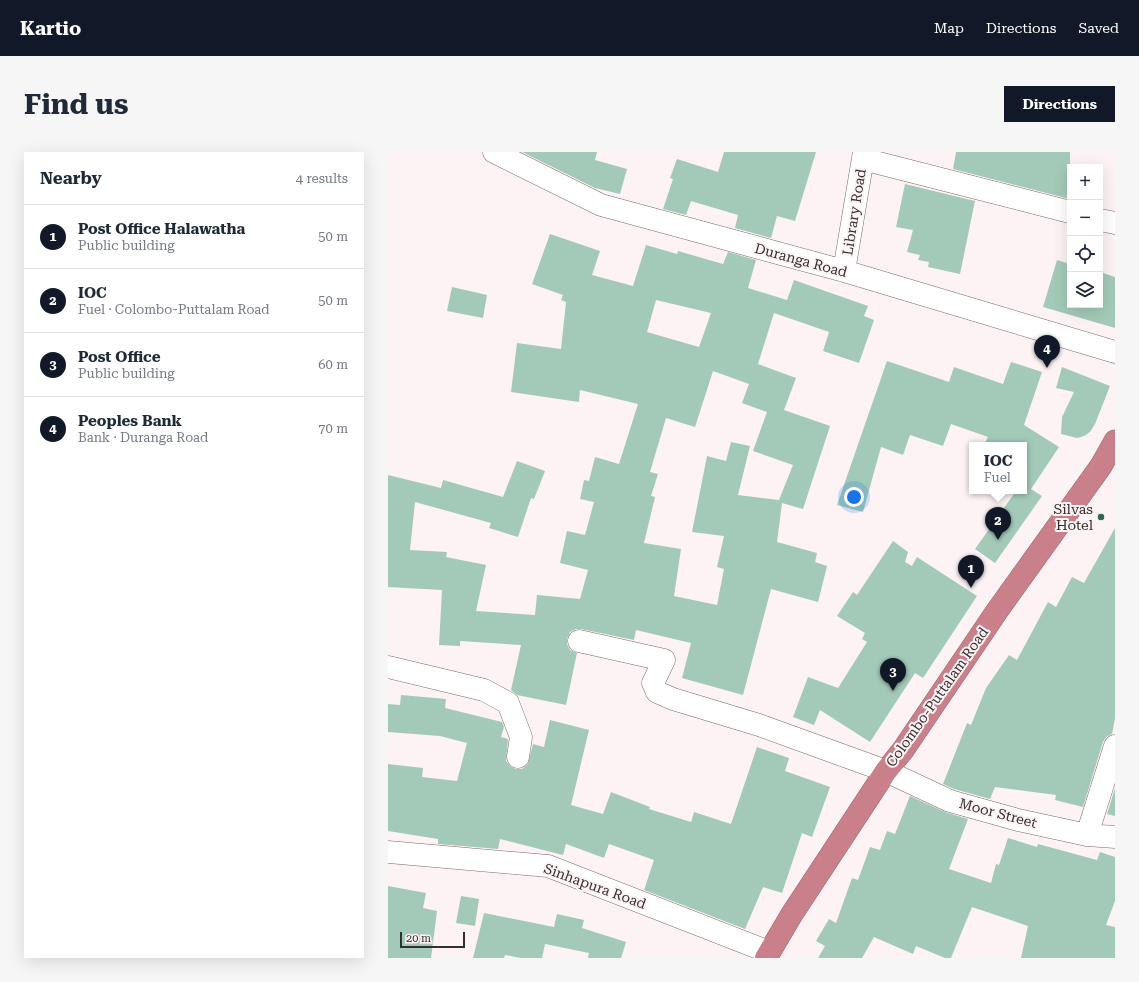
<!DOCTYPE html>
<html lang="en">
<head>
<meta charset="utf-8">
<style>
  body { margin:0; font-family:"Roboto Serif",serif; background:#f6f6f7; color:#1f2937 }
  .controls { position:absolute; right:12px; top:12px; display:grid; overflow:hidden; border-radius:0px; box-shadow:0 4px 16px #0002 }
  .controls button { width:36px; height:36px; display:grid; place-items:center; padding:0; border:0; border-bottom:1px solid #e0e1e3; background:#fff; color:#1f2937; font:20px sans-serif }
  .scale { position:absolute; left:12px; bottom:10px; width:65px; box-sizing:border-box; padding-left:4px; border:2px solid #362d2e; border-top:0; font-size:11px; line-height:14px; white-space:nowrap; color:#362d2e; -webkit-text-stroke:3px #fdf3f4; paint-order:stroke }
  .you { position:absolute; left:466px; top:345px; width:14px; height:14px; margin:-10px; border:3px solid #fff; border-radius:50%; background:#1a73e8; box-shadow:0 0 0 6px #1a73e833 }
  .badge { display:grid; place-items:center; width:26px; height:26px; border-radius:50%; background:#111827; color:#fff; font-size:13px; font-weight:700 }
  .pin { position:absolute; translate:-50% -33px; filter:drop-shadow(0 1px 2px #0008) }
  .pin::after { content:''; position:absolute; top:21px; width:14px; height:12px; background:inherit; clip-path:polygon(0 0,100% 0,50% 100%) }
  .popup { position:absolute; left:581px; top:290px; width:58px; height:52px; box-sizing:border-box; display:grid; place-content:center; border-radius:0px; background:#fff; filter:drop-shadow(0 1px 3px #0005); font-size:13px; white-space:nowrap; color:#747a83 }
  .popup b { font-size:15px; color:#1f2937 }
  .popup::after { content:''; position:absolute; left:50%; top:100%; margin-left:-8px; border:8px solid transparent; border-top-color:#fff }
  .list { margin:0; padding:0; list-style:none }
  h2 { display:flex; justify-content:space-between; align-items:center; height:52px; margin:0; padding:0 16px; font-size:17px }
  h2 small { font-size:13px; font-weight:400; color:#747a83 }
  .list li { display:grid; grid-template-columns:26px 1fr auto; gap:12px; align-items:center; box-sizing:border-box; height:64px; padding:0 16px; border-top:1px solid #e0e1e3 }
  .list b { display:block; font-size:15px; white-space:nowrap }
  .list p { margin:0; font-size:13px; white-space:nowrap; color:#747a83 }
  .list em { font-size:13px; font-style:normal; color:#747a83 }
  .icon { flex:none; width:22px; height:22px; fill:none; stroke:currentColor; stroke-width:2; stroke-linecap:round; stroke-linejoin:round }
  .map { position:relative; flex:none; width:727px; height:806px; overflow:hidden; border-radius:0px }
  header { display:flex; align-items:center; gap:24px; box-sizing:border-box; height:56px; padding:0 20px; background:#111827; color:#fff }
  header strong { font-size:19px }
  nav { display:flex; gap:22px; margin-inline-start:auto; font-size:14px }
  .intro { display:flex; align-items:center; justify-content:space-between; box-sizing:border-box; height:96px; padding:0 24px }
  h1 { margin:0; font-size:28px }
  .button { padding:10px 18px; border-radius:0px; background:#111827; color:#fff; font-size:14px; font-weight:700 }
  main { display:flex; gap:24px; padding:0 24px }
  aside { flex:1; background:#fff; border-radius:0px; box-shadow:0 4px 16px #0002 }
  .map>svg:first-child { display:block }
  .building { fill:#a3cab8; fill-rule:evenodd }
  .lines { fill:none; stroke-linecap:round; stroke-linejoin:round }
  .street-casing { stroke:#7d686b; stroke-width:23 }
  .highway-casing { stroke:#96636a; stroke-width:23 }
  .street { stroke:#fff; stroke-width:22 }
  .highway { stroke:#ca808b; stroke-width:22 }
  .poi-dot { fill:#2d6750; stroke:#fdf3f4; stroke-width:1.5 }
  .labels { text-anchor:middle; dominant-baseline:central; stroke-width:4; stroke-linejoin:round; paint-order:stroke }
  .street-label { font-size:14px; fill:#362d2e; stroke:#fdf3f4 }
  .poi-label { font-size:14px; fill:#362d2e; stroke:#fdf3f4; text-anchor:end }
</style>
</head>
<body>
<header>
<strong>Kartio</strong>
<nav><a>Map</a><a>Directions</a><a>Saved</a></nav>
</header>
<div class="intro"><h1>Find us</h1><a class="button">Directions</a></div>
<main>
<aside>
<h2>Nearby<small>4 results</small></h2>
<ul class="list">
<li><span class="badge">1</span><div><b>Post Office Halawatha</b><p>Public building</p></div><em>50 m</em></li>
<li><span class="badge">2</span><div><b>IOC</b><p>Fuel · Colombo-Puttalam Road</p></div><em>50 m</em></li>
<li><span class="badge">3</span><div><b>Post Office</b><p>Public building</p></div><em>60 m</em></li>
<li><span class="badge">4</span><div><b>Peoples Bank</b><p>Bank · Duranga Road</p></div><em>70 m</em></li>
</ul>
</aside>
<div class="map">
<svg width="727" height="806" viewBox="0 0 727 806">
  <rect width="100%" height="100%" fill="#fdf3f4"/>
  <path class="building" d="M134,0H209L207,8L239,17L232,42L207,36Z
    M336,0H428L407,69L389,64L383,86L347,76L350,63L303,49L298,63L275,57L285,27L282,26L289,7L330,20Z
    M568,0H682V47L565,17Z
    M517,32L587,49L572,122L540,115L541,110L530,108L532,103L519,100L525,78L508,75Z
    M162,82L212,99L204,123L245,134L258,93L289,102L290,99L335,112L340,100L368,108L360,136L399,148L406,128L480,154L476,164L486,168L471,211L435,199L441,180L386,161L370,212L408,226L396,258L442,274L415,357L394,351L389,390L429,401L427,410L439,414L430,450L383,437L355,543L294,526L303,491L248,478L246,488L193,477H188L182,480L179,487V492L182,498L189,501L178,553L129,543L123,538L133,493L72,489V494L51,493L54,438L0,435V323L53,336L55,328L115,345L129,309L157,319L146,347L143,346L130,385L101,376L103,371L27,350L22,398L59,400L58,405L98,413L88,459L147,463L149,443L192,447L200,418L172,411L179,379L197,383L206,350L192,347L196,328L201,329L207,305L231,312L250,252L192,238L191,250L123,240L129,191L173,197L178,150L173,148L175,143L144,132ZM268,148L323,161L311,195L259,180ZM325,219L361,232L354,251L379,260L365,299L405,313L391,348L350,343L362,294L343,290L338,309L319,304L304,380L336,384L329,415L336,417L329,453L286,444L293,397L256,391L267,345L263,344L270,322L262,320L278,266L307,275Z
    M669,108L682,112V153H712V120L727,125V176L655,155Z
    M64,135L99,143L95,166L59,159Z
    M499,209L561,230L566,215L615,232L623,210L654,220L636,273L671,295L643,337L654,344L607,411L587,397L628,339H636V293H596L600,285L563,272L555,294L522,283L515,303L493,295L475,360L449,353Z
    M674,215L722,234L707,272L702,280L696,284L689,286L673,282L674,265L686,240L668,236Z
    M727,376V566L724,582L718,585L715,590L695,655L667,648L668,643L607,635L602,647L566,637L555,632L579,571L583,573L598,536L621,503L629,508L660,450L668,455L684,425L696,431Z
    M505,389L520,400L517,410L524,414L529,405L589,444L535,526L527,521L482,590L432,558L426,573L405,565L420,525L450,536L479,490L474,487L477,481L449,464L465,440L469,443Z
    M13,543L58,547L57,556L114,570L116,575L113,585L120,587L118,609L122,614L128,617H134L140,612L145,592L156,595L162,568L201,578L183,653L215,662L223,640L262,655L261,657L303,670L306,660L343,672L369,595L401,606L397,619L442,635L424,685L414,681L394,741L375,735L357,777L256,738L266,708L221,692L216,706L178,692L175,703L112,687L110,697L50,692V687L0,679V612L35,616L34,625L69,629L79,591L52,584L0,580V552L12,553Z
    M727,636V664L719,662Z
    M522,644L557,660L580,667L561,717L603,731L608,712L611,713L620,686L649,695L650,692L709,708L712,700L727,705V749L718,773L727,775V806H633L640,774L584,755L563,806H557L528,794L525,802L486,785L474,806H430L437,794L428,789L441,767L448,771L464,726L470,728L482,695L492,698L499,679L507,682Z
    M0,734L38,741L35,756L49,759L43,806H0Z
    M73,744L91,747L87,774L68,771Z
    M96,761L166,775L169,762L196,768L194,776L238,790L233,806H200L201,801L157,792L154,806H133L117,803L116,806H85Z"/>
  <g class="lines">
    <defs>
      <path id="street" d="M106,0L213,53L456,119L727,200
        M475,7L682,60
        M712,68L727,71
        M456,119L476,0
        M191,489L276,508L265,531L269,540L285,547L371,573L498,619L562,649L630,668L699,683L727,685
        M0,515L96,538L120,551L133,585L130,605
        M699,683L727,594
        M0,700L160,714L381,800"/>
      <path id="highway" d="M378,806L404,762L498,619L515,598L609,459L713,314L727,289"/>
    </defs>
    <use href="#street" class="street-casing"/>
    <use href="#highway" class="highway-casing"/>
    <use href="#street" class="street"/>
    <use href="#highway" class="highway"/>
  </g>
  <circle class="poi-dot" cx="713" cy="365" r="4"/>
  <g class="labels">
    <g class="street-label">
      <text transform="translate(466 60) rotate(-81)">Library Road</text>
      <text transform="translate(413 108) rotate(15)">Duranga Road</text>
      <text transform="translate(549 545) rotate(-55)">Colombo-Puttalam Road</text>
      <text transform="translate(610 661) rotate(15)">Moor Street</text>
      <text transform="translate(207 734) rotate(20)">Sinhapura Road</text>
    </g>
    <g class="poi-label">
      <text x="705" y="357">Silvas<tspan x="705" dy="16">Hotel</tspan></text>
    </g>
  </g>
</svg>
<div class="controls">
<button>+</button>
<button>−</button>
<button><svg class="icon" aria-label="locate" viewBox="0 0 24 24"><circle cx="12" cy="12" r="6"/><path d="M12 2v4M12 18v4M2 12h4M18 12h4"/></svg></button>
<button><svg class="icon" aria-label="layers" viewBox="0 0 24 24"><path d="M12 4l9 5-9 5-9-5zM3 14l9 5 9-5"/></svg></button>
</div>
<div class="scale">20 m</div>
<div class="you"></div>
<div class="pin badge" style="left:583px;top:436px">1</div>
<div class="pin badge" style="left:610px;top:388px">2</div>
<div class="popup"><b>IOC</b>Fuel</div>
<div class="pin badge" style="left:505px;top:539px">3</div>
<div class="pin badge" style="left:659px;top:216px">4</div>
</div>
</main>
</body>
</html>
